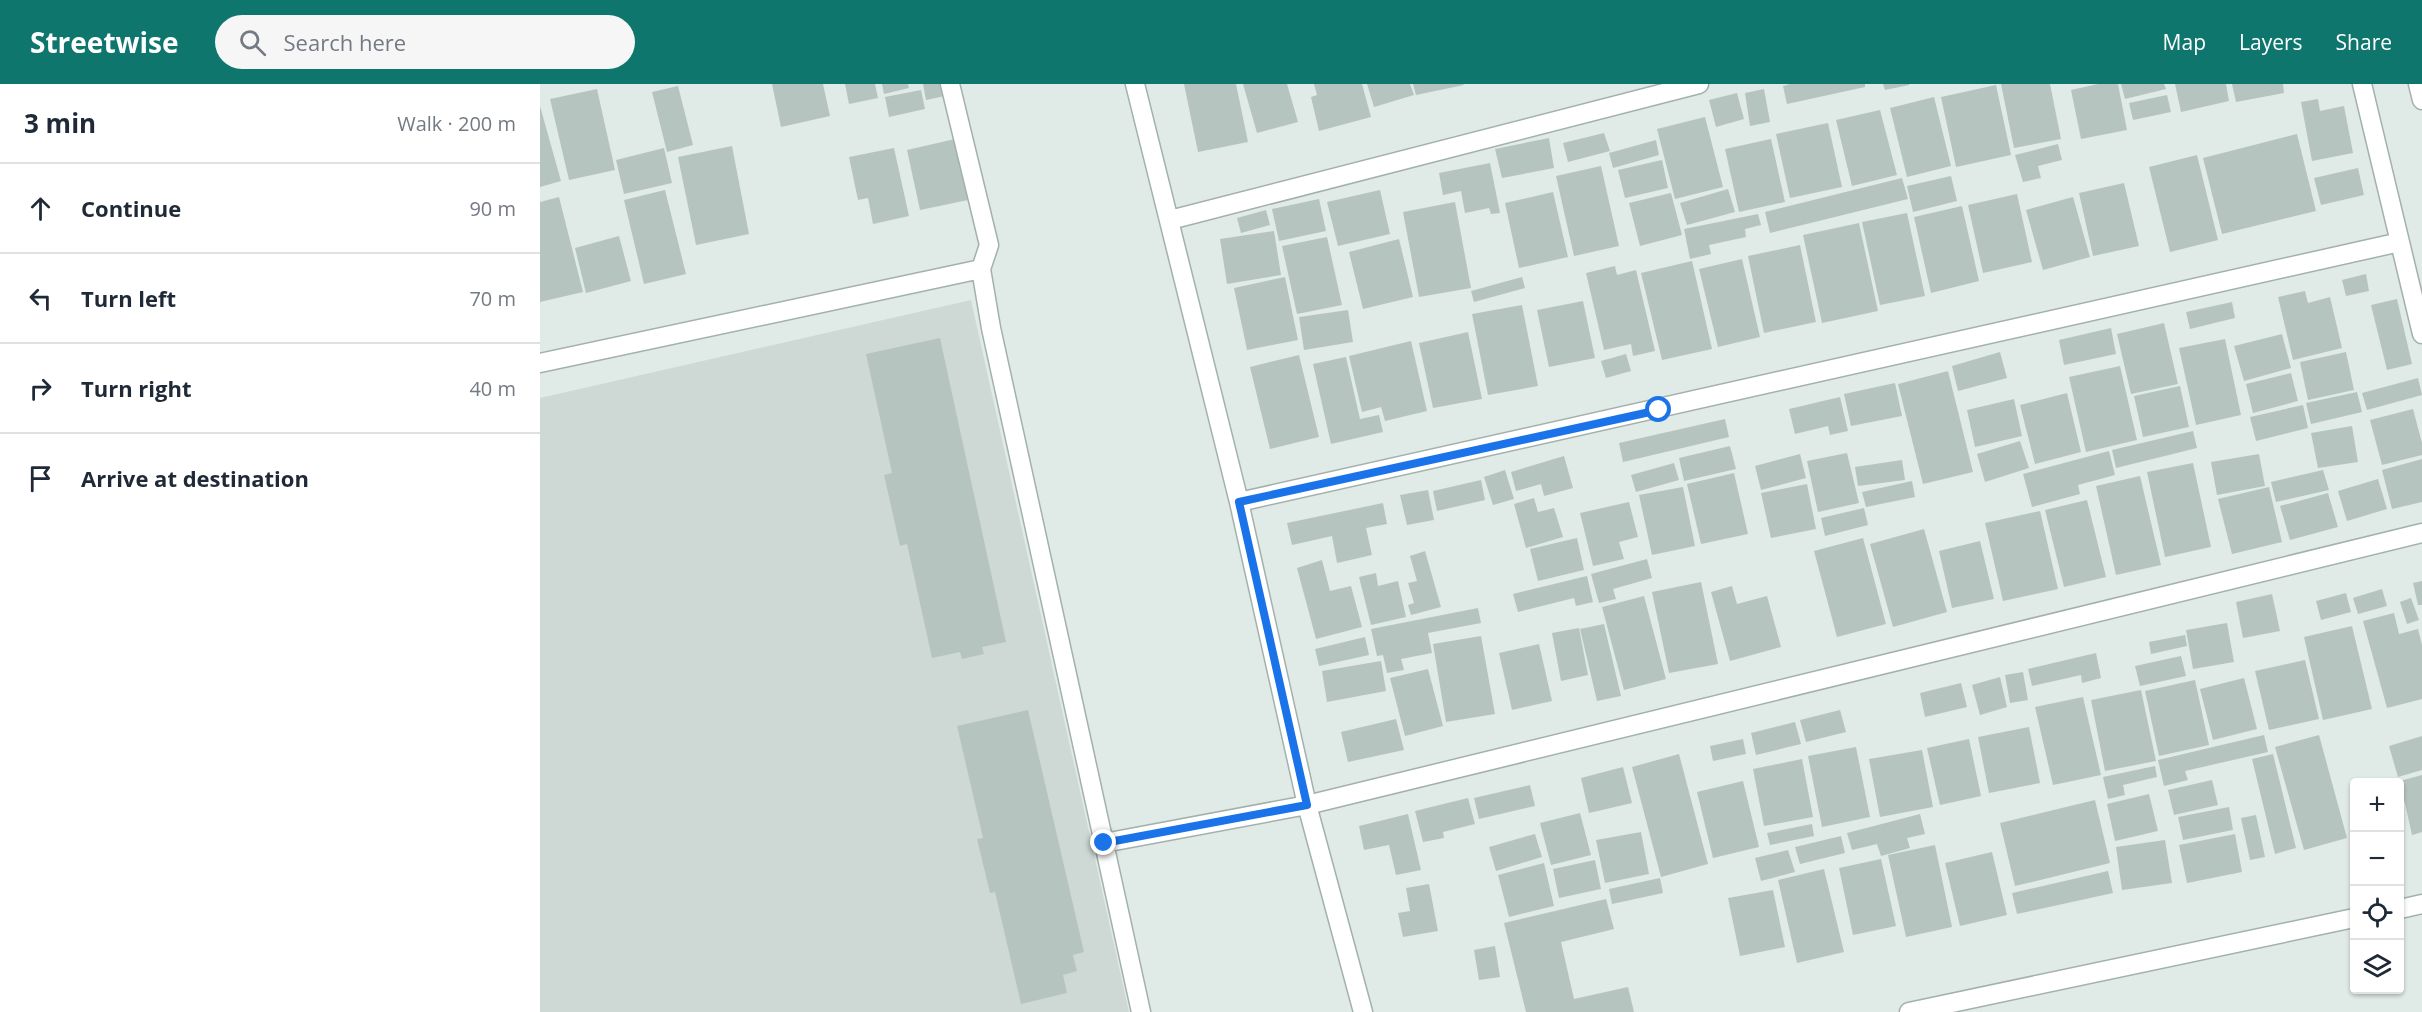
<!DOCTYPE html>
<html lang="en">
<head>
<meta charset="utf-8">
<style>
  body { margin:0; font-family:"Open Sans",sans-serif; background:#f6f6f7; color:#1f2937 }
  .controls { position:absolute; right:18px; bottom:18px; display:grid; overflow:hidden; border-radius:6px; box-shadow:0 2px 4px #0004 }
  .controls button { width:54px; height:54px; display:grid; place-items:center; padding:0; border:0; border-bottom:2px solid #e0e1e3; background:#fff; color:#1f2937; font:30px sans-serif }
  .stop { position:absolute; width:18px; height:18px; margin:-14px; border:4px solid #1a73e8; border-radius:50%; background:#fff }
  .stop.end { background:#1a73e8; border-color:#fff; box-shadow:0 2px 6px #0008 }
  .list { margin:0; padding:0; list-style:none }
  h2 { display:flex; justify-content:space-between; align-items:center; height:78px; margin:0; padding:0 24px; font-size:26px }
  h2 small { font-size:20px; font-weight:400; color:#747a83 }
  .list li { display:grid; grid-template-columns:39px 1fr auto; gap:18px; align-items:center; box-sizing:border-box; height:90px; padding:0 24px; border-top:2px solid #e0e1e3 }
  .list b { display:block; font-size:22px; white-space:nowrap }
  .list em { font-size:20px; font-style:normal; color:#747a83 }
  .icon { flex:none; width:33px; height:33px; fill:none; stroke:currentColor; stroke-width:2; stroke-linecap:round; stroke-linejoin:round }
  .map { position:relative; flex:none; width:1882px; height:928px; overflow:hidden }
  header { display:flex; align-items:center; gap:36px; box-sizing:border-box; height:84px; padding:0 30px; background:#0f766e; color:#fff }
  header strong { font-size:28px }
  nav { display:flex; gap:33px; margin-inline-start:auto; font-size:21px }
  .search { width:420px; height:54px; background:#f6f6f7; display:flex; align-items:center; gap:15px; box-sizing:border-box; padding:0 21px; border-radius:33px; color:#747a83; font-size:22px }
  main { display:flex }
  aside { flex:1; background:#fff }
  .map>svg:first-child { display:block }
  .built { fill:#ced9d5 }
  .building { fill:#b6c4bf }
  .lines { fill:none; stroke-linecap:round; stroke-linejoin:round }
  .minor-casing { stroke:#a3b1ad; stroke-width:21 }
  .minor { stroke:#fff; stroke-width:18 }
  .route { stroke:#1a73e8; stroke-width:8 }
</style>
</head>
<body>
<header>
<strong>Streetwise</strong>
<div class="search"><svg class="icon" aria-label="search" viewBox="0 0 24 24"><circle cx="10" cy="10" r="6"/><path d="M15 15l6 6"/></svg>Search here</div>
<nav><a>Map</a><a>Layers</a><a>Share</a></nav>
</header>
<main>
<aside>
<h2>3 min<small>Walk · 200 m</small></h2>
<ul class="list">
<li><svg class="icon" aria-label="ahead" viewBox="0 0 24 24"><path d="M12 20V5M6 11l6-6 6 6"/></svg><div><b>Continue</b></div><em>90 m</em></li>
<li><svg class="icon" aria-label="left" viewBox="0 0 24 24"><path d="M17 20v-9H6M10 6l-5 5 5 5"/></svg><div><b>Turn left</b></div><em>70 m</em></li>
<li><svg class="icon" aria-label="right" viewBox="0 0 24 24"><path d="M7 20v-9h11M14 6l5 5-5 5"/></svg><div><b>Turn right</b></div><em>40 m</em></li>
<li><svg class="icon" aria-label="arrive" viewBox="0 0 24 24"><path d="M6 21V4h12l-3 4 3 4H6"/></svg><div><b>Arrive at destination</b></div></li>
</ul>
</aside>
<div class="map">
<svg width="1882" height="928" viewBox="0 0 1882 928">
  <rect width="100%" height="100%" fill="#e0eae6"/>
  <path class="built" d="M431,216L589,928H0V314Z"/>
  <path class="building" d="M232,0H283L290,32L241,43Z
    M305,0H335L338,14L309,20Z
    M342,0H368L369,4L344,10Z
    M383,0H403L405,12L386,16Z
    M644,0H696L708,58L658,68Z
    M703,0H747L758,38L717,49Z
    M774,0H822L831,33L779,47L771,13L777,11Z
    M827,0H870L874,11L834,23Z
    M873,0H923L924,1L876,11Z
    M1250,0H1325V3L1247,20L1243,2Z
    M1343,0H1369V1L1345,6Z
    M1461,0H1510L1521,55L1474,64Z
    M1558,0H1578L1587,46L1541,55L1531,6Z
    M1581,0H1624L1626,5L1585,15Z
    M1635,0H1686L1689,17L1641,28Z
    M1692,0H1743L1744,9L1696,18Z
    M1456,1L1471,71L1416,83L1401,13Z
    M138,2L153,61L127,68L112,8Z
    M57,5L75,86L29,96L10,15Z
    M1224,5L1230,38L1210,42L1205,9Z
    M381,6L385,25L349,33L345,13Z
    M1197,9L1204,35L1176,43L1169,16Z
    M1627,11L1631,28L1593,36L1589,19Z
    M1394,13L1411,82L1367,93L1350,24Z
    M1778,15L1780,27L1804,22L1813,69L1772,77L1761,18Z
    M0,22L21,97L0,103Z
    M1340,26L1357,91L1312,102L1296,36Z
    M1165,33L1183,103L1135,115L1117,45Z
    M1288,39L1302,103L1250,114L1236,50Z
    M1064,49L1070,67L1028,78L1023,59Z
    M1757,50L1776,127L1682,150L1663,74Z
    M1009,54L1014,84L962,94L955,65Z
    M415,55L428,116L380,126L367,66Z
    M1231,55L1245,118L1199,128L1185,65Z
    M1116,56L1119,71L1073,84L1069,69Z
    M1518,60L1522,76L1498,82L1501,94L1483,98L1475,71Z
    M192,62L209,150L156,161L138,73Z
    M124,64L132,99L84,110L76,76Z
    M354,64L369,132L333,140L328,114L318,116L309,73Z
    M1657,71L1678,156L1630,168L1609,83Z
    M1122,76L1128,104L1085,114L1078,86Z
    M950,79L960,129L951,130L949,124L925,129L921,107L903,111L899,89Z
    M1061,82L1079,162L1034,172L1016,92Z
    M1818,84L1824,111L1781,121L1774,94Z
    M1411,92L1417,117L1373,128L1367,102Z
    M1362,94L1368,115L1230,149L1225,128Z
    M1584,99L1599,162L1553,172L1539,109Z
    M1188,105L1195,128L1147,141L1140,119Z
    M125,106L146,190L104,200L84,116Z
    M840,106L850,150L798,162L787,118Z
    M1013,108L1028,173L979,184L965,119Z
    M1131,109L1142,151L1100,162L1089,119Z
    M1477,110L1492,178L1443,189L1428,121Z
    M19,113L43,208L0,218V118Z
    M1533,113L1550,173L1503,186L1486,126Z
    M779,115L786,147L739,157L732,125Z
    M915,118L931,204L879,213L863,128Z
    M1422,122L1439,197L1391,209L1374,133Z
    M726,126L730,141L701,149L697,134Z
    M1367,129L1385,212L1340,221L1322,138Z
    M1218,130L1221,141L1205,145L1206,153L1169,161L1171,170L1150,175L1144,145Z
    M1319,139L1338,227L1282,239L1263,151Z
    M734,147L741,191L687,200L680,155Z
    M79,152L91,197L46,209L35,164Z
    M787,153L802,221L757,230L742,162Z
    M859,155L873,213L823,225L809,168Z
    M1260,161L1276,238L1224,249L1208,172Z
    M1202,175L1220,253L1178,263L1159,185Z
    M1152,177L1172,265L1122,276L1101,189Z
    M1075,182L1077,191L1096,186L1115,267L1093,272L1091,260L1064,266L1046,189Z
    M1826,190L1829,207L1806,212L1802,196Z
    M745,193L758,256L707,266L694,204Z
    M982,193L985,204L934,218L931,207Z
    M1765,207L1768,219L1790,213L1802,264L1753,276L1738,213Z
    M1857,215L1872,280L1847,286L1831,221Z
    M1043,217L1055,274L1009,283L997,226Z
    M1692,218L1695,234L1650,245L1646,228Z
    M982,221L998,302L948,311L932,230Z
    M808,226L813,258L764,266L759,233Z
    M1624,239L1638,300L1591,310L1577,250Z
    M1571,244L1576,270L1524,281L1519,256Z
    M928,248L942,315L893,324L879,259Z
    M1742,250L1751,284L1704,297L1694,262Z
    M400,254L466,558L442,563L444,570L422,575L420,568L392,574L367,460L360,462L344,391L352,389L326,270Z
    M1685,255L1701,331L1656,341L1639,264Z
    M871,257L887,327L845,337L841,323L822,328L809,272Z
    M1460,268L1467,294L1418,307L1412,282Z
    M1806,268L1814,306L1768,316L1760,278Z
    M1086,270L1091,287L1066,294L1061,277Z
    M759,271L779,353L730,365L710,283Z
    M806,273L820,335L839,331L843,348L791,360L773,280Z
    M1580,282L1597,356L1546,368L1529,293Z
    M1408,287L1433,388L1383,400L1358,300Z
    M1751,289L1758,317L1713,329L1706,300Z
    M1878,294L1882,311L1827,326L1822,309Z
    M1355,299L1362,332L1311,342L1304,310Z
    M1640,302L1649,343L1603,353L1594,312Z
    M1817,308L1822,328L1771,340L1766,319Z
    M1527,309L1541,368L1495,380L1480,321Z
    M1300,313L1308,347L1290,351L1288,342L1255,350L1249,325Z
    M1474,315L1482,352L1435,363L1427,326Z
    M1763,321L1768,344L1716,357L1710,333Z
    M1873,325L1882,359V371L1842,381L1830,336Z
    M1185,335L1189,353L1083,378L1079,359Z
    M1812,342L1818,378L1778,384L1771,349Z
    M1653,347L1657,364L1576,384L1572,366Z
    M1480,357L1489,384L1445,398L1437,370Z
    M1190,362L1196,385L1144,397L1139,374Z
    M1569,367L1575,391L1538,401L1540,410L1492,423L1483,390Z
    M1307,369L1319,419L1278,428L1267,377Z
    M1260,370L1266,394L1221,406L1215,382Z
    M1719,370L1725,402L1677,411L1671,378Z
    M1024,372L1033,404L1004,412L1001,400L976,407L971,388Z
    M1882,375V418L1852,425L1842,386Z
    M1362,376L1365,396L1318,402L1315,383Z
    M1134,379L1139,396L1096,408L1091,391Z
    M1653,379L1671,463L1625,473L1607,388Z
    M965,386L974,415L953,421L944,393Z
    M1783,386L1789,406L1736,418L1731,398Z
    M1194,389L1208,450L1161,460L1147,400Z
    M1600,392L1621,481L1576,491L1556,402Z
    M1838,395L1847,425L1807,437L1798,407Z
    M941,396L945,416L897,427L893,407Z
    M1372,397L1375,413L1326,423L1322,408Z
    M1267,400L1276,445L1231,454L1221,409Z
    M1143,403L1155,462L1112,471L1099,411Z
    M1729,403L1742,458L1692,470L1678,415Z
    M888,406L894,436L867,441L860,411Z
    M1788,409L1798,443L1750,456L1740,422Z
    M994,414L998,428L1014,424L1023,453L986,464L974,420Z
    M1547,416L1566,493L1524,503L1505,426Z
    M1089,418L1098,453L1079,458L1084,475L1053,482L1040,429Z
    M843,419L847,440L826,444L832,471L797,479L792,452L752,461L747,439Z
    M1324,424L1328,441L1285,452L1281,434Z
    M1500,427L1518,505L1463,517L1445,439Z
    M1384,445L1407,528L1353,543L1330,460Z
    M1037,454L1044,486L998,497L990,465Z
    M1323,454L1346,540L1297,553L1274,467Z
    M1440,457L1454,515L1412,524L1399,467Z
    M885,467L901,523L871,531L868,521L874,519L868,499L877,497L870,472Z
    M1107,475L1112,494L1073,505L1076,515L1059,519L1051,490Z
    M782,476L790,507L811,502L822,543L776,555L757,484Z
    M836,489L838,502L858,497L866,533L831,541L819,493Z
    M1047,492L1053,518L1036,522L1034,514L978,528L973,510Z
    M1882,497V521H1878L1873,499Z
    M1161,498L1178,580L1129,589L1112,508Z
    M1192,502L1197,520L1227,512L1241,563L1190,577L1171,508Z
    M1842,505L1847,522L1818,530L1813,514Z
    M1806,509L1811,528L1781,536L1776,517Z
    M1732,510L1740,547L1703,554L1696,518Z
    M1104,512L1126,595L1084,606L1062,523Z
    M1871,514L1879,536L1867,540L1860,518Z
    M938,524L941,539L888,549L892,569L861,575L864,586L847,589L843,571L837,572L831,545Z
    M1854,529L1859,550L1878,545L1882,561V615L1847,624L1823,537Z
    M1687,539L1694,578L1653,585L1646,546Z
    M1064,540L1081,612L1057,617L1040,545Z
    M1812,542L1832,625L1783,636L1764,553Z
    M1039,544L1048,591L1021,597L1012,549Z
    M1645,551L1647,562L1611,570L1609,558Z
    M941,552L955,630L906,638L893,560Z
    M825,553L829,571L779,582L775,565Z
    M999,560L1012,617L972,626L959,569Z
    M1556,569L1561,594L1542,599L1541,591L1492,602L1488,585Z
    M1641,572L1646,592L1600,602L1595,582Z
    M1765,576L1779,635L1729,646L1715,587Z
    M841,577L846,607L787,618L782,587Z
    M888,585L903,642L865,652L850,594Z
    M1483,588L1488,616L1470,619L1465,591Z
    M1460,593L1467,623L1440,631L1432,601Z
    M1704,594L1717,645L1673,656L1660,605Z
    M1655,596L1669,661L1619,672L1605,607Z
    M1421,599L1427,623L1385,633L1380,609Z
    M1601,606L1616,677L1565,687L1551,616Z
    M1543,613L1561,691L1513,701L1495,623Z
    M488,626L544,868L533,871L537,887L523,891L527,909L481,920L455,808L450,809L437,755L443,754L417,642Z
    M1300,626L1306,648L1266,658L1260,636Z
    M856,635L864,666L808,678L801,648Z
    M1255,638L1261,660L1216,671L1211,649Z
    M1489,643L1500,699L1449,709L1438,653Z
    M1724,651L1728,668L1645,687L1648,696L1624,702L1618,676Z
    M1779,651L1807,754L1764,766L1735,663Z
    M1882,652V686L1858,693L1849,662Z
    M1203,655L1206,670L1173,677L1170,662Z
    M1429,655L1441,712L1400,721L1387,664Z
    M1316,663L1330,733L1282,743L1268,672Z
    M1382,666L1393,723L1340,733L1329,675Z
    M1139,670L1168,780L1121,793L1092,683Z
    M1733,670L1756,764L1735,770L1712,675Z
    M1262,675L1273,733L1224,742L1213,685Z
    M1615,682L1617,693L1583,701L1585,711L1568,715L1563,693Z
    M1083,683L1092,719L1049,729L1041,694Z
    M1882,691V748L1872,751L1860,697Z
    M1672,696L1678,721L1634,731L1628,706Z
    M1203,697L1219,763L1173,774L1157,708Z
    M990,701L995,722L939,735L934,714Z
    M1609,710L1618,747L1575,757L1567,720Z
    M928,714L935,740L903,748L904,754L883,758L875,727Z
    M1555,716L1570,779L1475,802L1460,739Z
    M1689,723L1693,746L1643,756L1638,733Z
    M1040,729L1051,771L1011,781L1000,739Z
    M868,730L881,786L856,791L849,761L824,766L819,742Z
    M1380,730L1385,750L1367,754L1370,764L1341,772L1337,760L1312,766L1307,749Z
    M1716,731L1725,773L1710,776L1701,734Z
    M1272,740L1274,752L1230,761L1227,749Z
    M1101,748L1109,790L1065,799L1056,756Z
    M995,750L1002,773L956,787L949,763Z
    M1695,750L1702,788L1647,799L1639,761Z
    M1301,752L1305,769L1260,780L1255,763Z
    M1625,756L1632,799L1582,806L1576,763Z
    M1395,761L1412,843L1366,853L1348,771Z
    M1248,766L1255,788L1221,797L1215,774Z
    M1452,768L1467,831L1420,842L1405,779Z
    M1341,775L1356,842L1313,851L1299,784Z
    M1055,776L1061,805L1019,814L1013,785Z
    M1004,779L1014,822L969,833L958,791Z
    M1284,785L1304,868L1257,879L1238,796Z
    M1568,787L1573,809L1477,830L1472,809Z
    M1120,794L1123,809L1072,820L1069,805Z
    M889,800L898,847L863,853L858,829L870,827L866,804Z
    M1233,806L1245,863L1200,872L1188,814Z
    M1066,815L1074,845L1021,858L1034,915L1088,903L1094,928H986L964,839Z
    M955,862L960,893L939,896L934,866Z"/>
  <g class="lines">
    <defs>
      <path id="minor" d="M410,0L449,161L441,185L451,244L601,928
        M595,0L699,418L767,721L823,928
        M1822,0L1882,250
        M1878,0L1882,16
        M630,136L1159,0
        M0,279L441,185
        M699,418L1860,158
        M564,759L767,721L1882,449
        M1860,825L1882,820
        M1369,928L1814,834"/>
    </defs>
    <use href="#minor" class="minor-casing"/>
    <use href="#minor" class="minor"/>
  </g>
  <g class="lines">
    <path class="route" d="M564,759L767,721L699,418L1119,326"/>
  </g>
</svg>
<div class="controls">
<button>+</button>
<button>−</button>
<button><svg class="icon" aria-label="locate" viewBox="0 0 24 24"><circle cx="12" cy="12" r="6"/><path d="M12 2v4M12 18v4M2 12h4M18 12h4"/></svg></button>
<button><svg class="icon" aria-label="layers" viewBox="0 0 24 24"><path d="M12 4l9 5-9 5-9-5zM3 14l9 5 9-5"/></svg></button>
</div>
<div class="stop" style="left:1119px;top:326px"></div>
<div class="stop end" style="left:564px;top:759px"></div>
</div>
</main>
</body>
</html>
